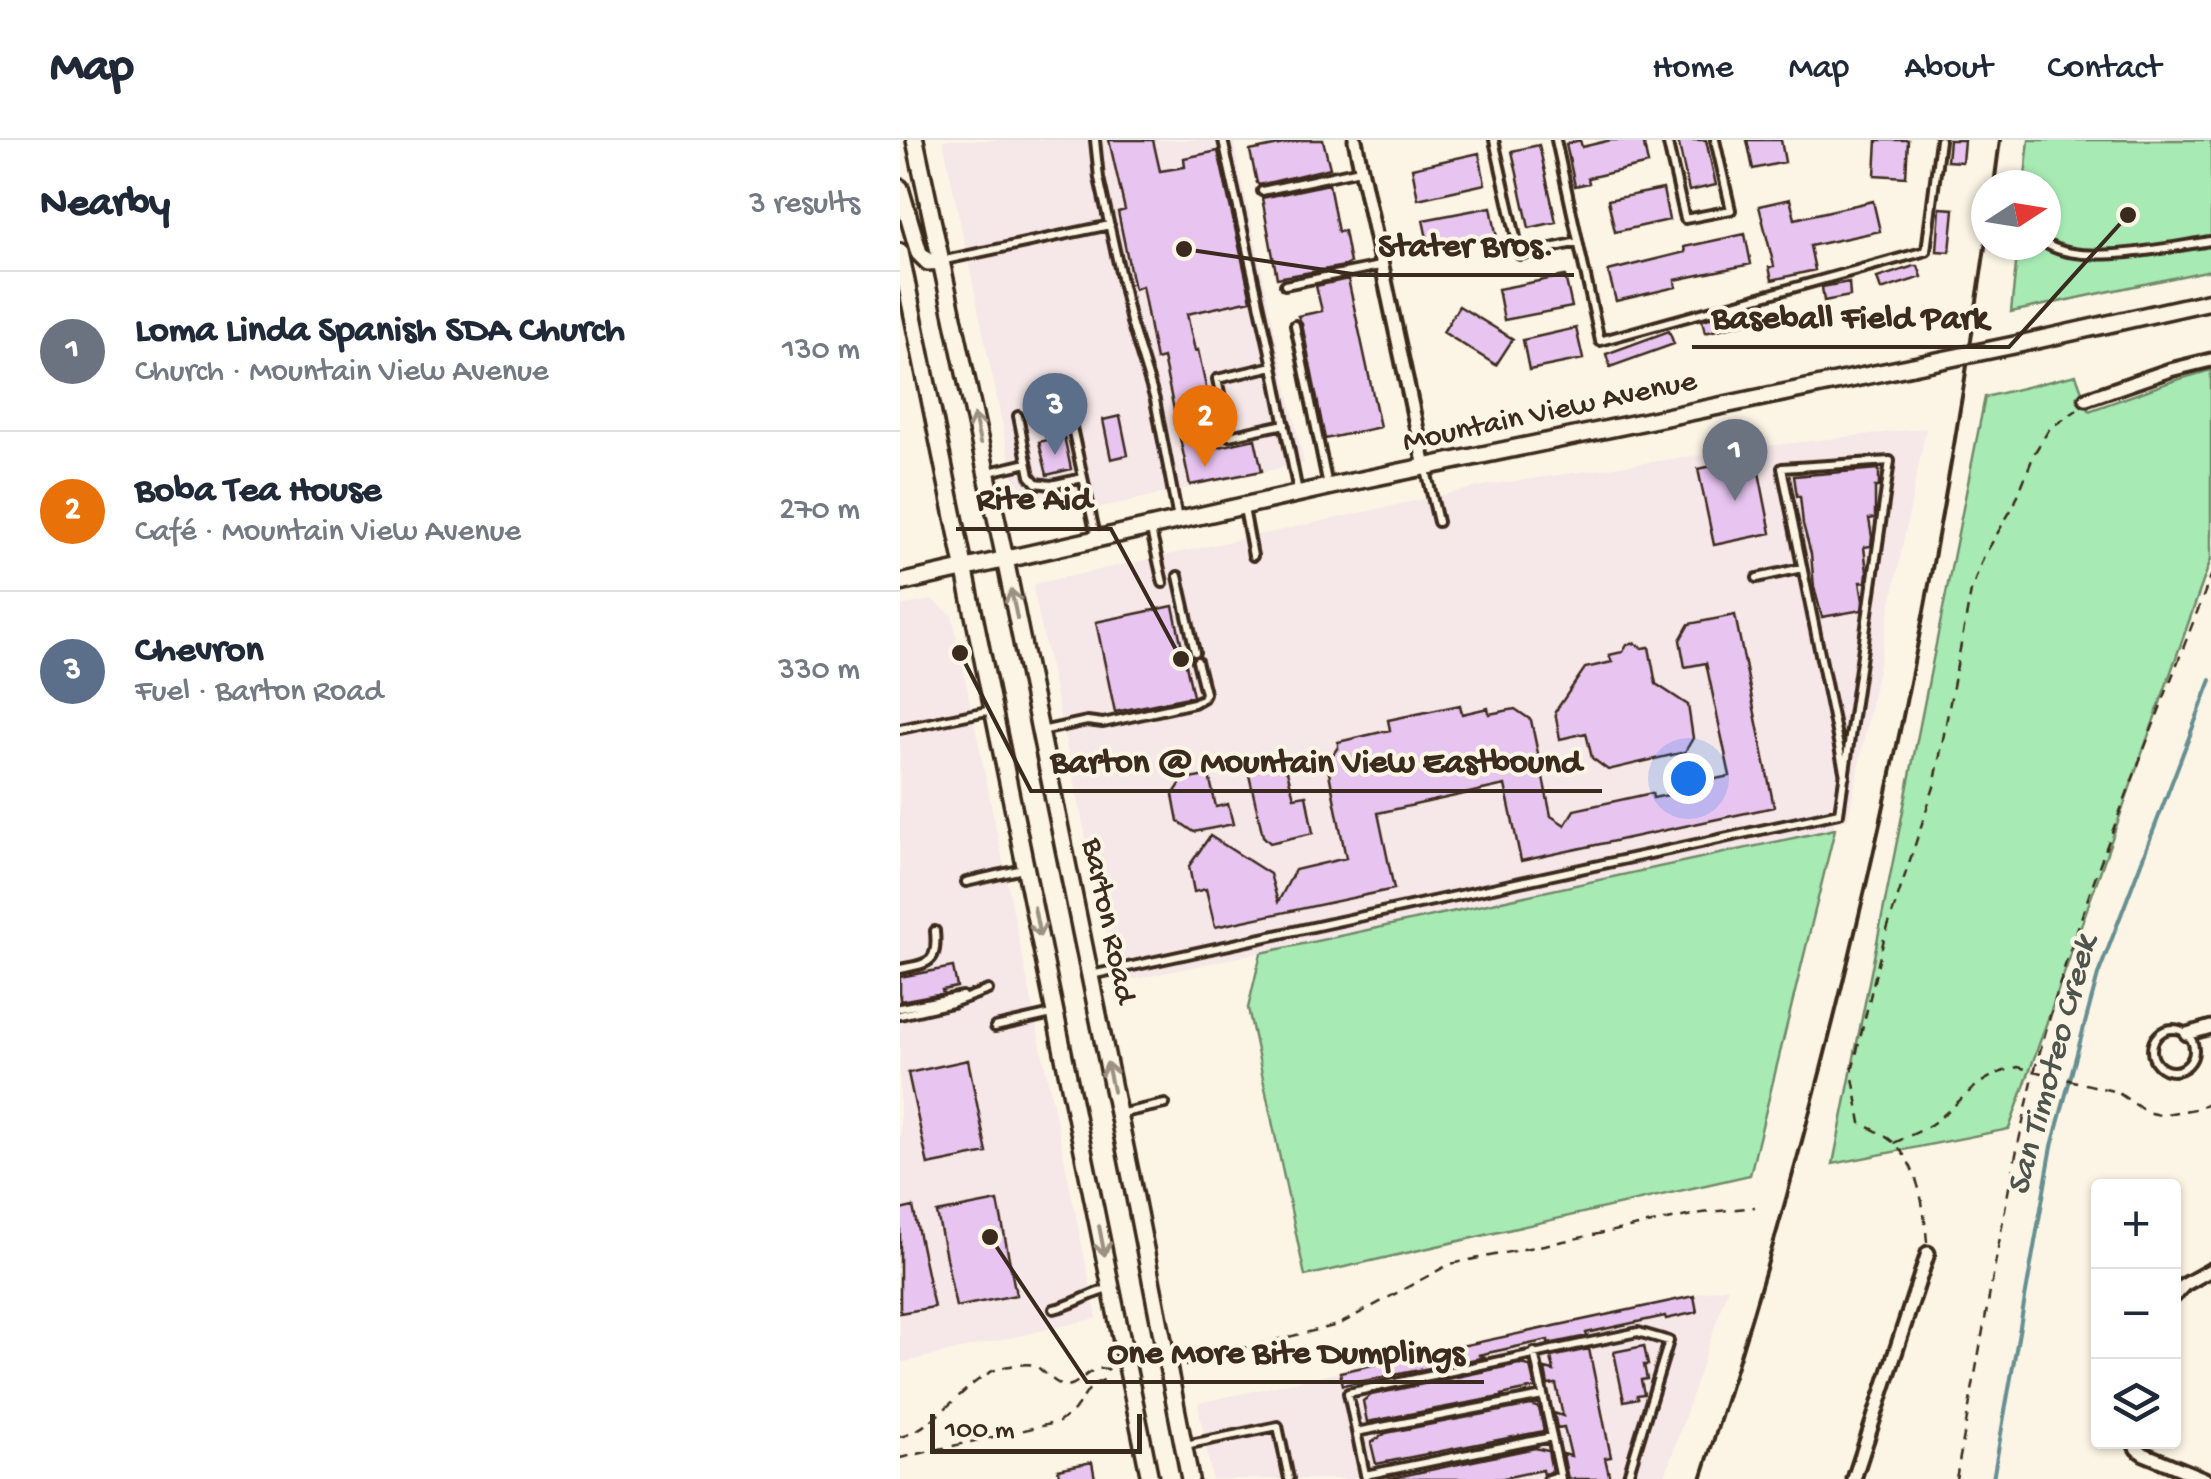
<!DOCTYPE html>
<html lang="en">
<head>
<meta charset="utf-8">
<style>
  body { margin:0; font-family:"Gochi Hand",sans-serif; background:#f6f6f7; color:#1f2937 }
  .controls { position:absolute; right:30px; bottom:30px; display:grid; overflow:hidden; border-radius:10px; box-shadow:0 2px 8px #0004 }
  .controls button { width:90px; height:90px; display:grid; place-items:center; padding:0; border:0; border-bottom:2px solid #e0e1e3; background:#fff; color:#1f2937; font:50px sans-serif }
  .compass { position:absolute; left:1071px; top:30px; width:90px; height:90px; border-radius:50%; background:#fff; box-shadow:0 2px 8px #0004; rotate:78deg }
  .scale { position:absolute; left:30px; bottom:25px; width:212px; box-sizing:border-box; padding-left:10px; border:5px solid #3b2a1e; border-top:0; font-size:28px; line-height:35px; white-space:nowrap; color:#3b2a1e; -webkit-text-stroke:8px #fcf5e5; paint-order:stroke }
  .you { position:absolute; left:788px; top:638px; width:35px; height:35px; margin:-25px; border:8px solid #fff; border-radius:50%; background:#1a73e8; box-shadow:0 0 0 15px #1a73e833 }
  .badge { display:grid; place-items:center; width:65px; height:65px; border-radius:50%; background:#3b2a1e; color:#fff; font-size:32px; font-weight:700 }
  .pin { position:absolute; translate:-50% -82px; filter:drop-shadow(0 2px 5px #0008) }
  .pin::after { content:''; position:absolute; top:52px; width:35px; height:30px; background:inherit; clip-path:polygon(0 0,100% 0,50% 100%) }
  .list { margin:0; padding:0; list-style:none }
  h2 { display:flex; justify-content:space-between; align-items:center; height:130px; margin:0; padding:0 40px; font-size:42px }
  h2 small { font-size:32px; font-weight:400; color:#747a83 }
  .list li { display:grid; grid-template-columns:65px 1fr auto; gap:30px; align-items:center; box-sizing:border-box; height:160px; padding:0 40px; border-top:2px solid #e0e1e3 }
  .list b { display:block; font-size:38px; white-space:nowrap }
  .list p { margin:0; font-size:32px; white-space:nowrap; color:#747a83 }
  .list em { font-size:32px; font-style:normal; color:#747a83 }
  .icon { flex:none; width:55px; height:55px; fill:none; stroke:currentColor; stroke-width:2; stroke-linecap:round; stroke-linejoin:round }
  .map { position:relative; flex:none; width:1311px; height:1339px; overflow:hidden }
  header { display:flex; align-items:center; gap:60px; box-sizing:border-box; height:140px; padding:0 50px; background:#fff; border-bottom:2px solid #e0e1e3 }
  header strong { font-size:48px }
  nav { display:flex; gap:55px; margin-inline-start:auto; font-size:35px }
  main { display:flex }
  aside { flex:1; background:#fff }
  .map>svg:first-child { display:block }
  .built { fill:#f6e7e8 }
  .green { fill:#a7eab4; stroke:#718a69; stroke-width:2.5 }
  .lines { fill:none; stroke-linecap:round; stroke-linejoin:round }
  .stream { stroke:#668f92; stroke-width:4 }
  .building { fill:#e8c5f0; stroke:#3b2a1e; stroke-width:2.5 }
  .lane-casing { stroke:#3b2a1e; stroke-width:14 }
  .street-casing { stroke:#3b2a1e; stroke-width:19 }
  .secondary-casing { stroke:#3b2a1e; stroke-width:22 }
  .path { stroke:#3b2a1e; stroke-width:2.5; stroke-dasharray:10 8; stroke-linecap:butt }
  .lane { stroke:#fcf5e5; stroke-width:6 }
  .street { stroke:#fcf5e5; stroke-width:11 }
  .secondary { stroke:#fcf5e5; stroke-width:15 }
  .rail { stroke:#3b2a1e; stroke-width:4 }
  .secondary-bridge-casing { stroke:#3b2a1e; stroke-width:22; stroke-linecap:butt }
  .secondary-bridge { stroke:#fcf5e5; stroke-width:15 }
  .oneway { stroke:#9c9082 }
  .labels { text-anchor:middle; dominant-baseline:central; stroke-width:8; stroke-linejoin:round; paint-order:stroke }
  .street-label { font-size:32px; fill:#3b2a1e; stroke:#fcf5e5 }
  .water-label { font-size:35px; font-style:italic; fill:#4d544e; stroke:#fcf5e5 }
  .leader { fill:none; stroke:#3b2a1e; stroke-width:4 }
  .callout-dot { fill:#3b2a1e; stroke:#fcf5e5; stroke-width:4 }
  .callout-label { font-size:35px; text-anchor:middle; font-weight:bold; fill:#3b2a1e; stroke:#fcf5e5; stroke-width:8; stroke-linejoin:round; paint-order:stroke }
</style>
</head>
<body>
<header>
<strong>Map</strong>
<nav><a>Home</a><a>Map</a><a>About</a><a>Contact</a></nav>
</header>
<main>
<aside>
<h2>Nearby<small>3 results</small></h2>
<ul class="list">
<li><span class="badge" style="background:#6b7280">1</span><div><b>Loma Linda Spanish SDA Church</b><p>Church · Mountain View Avenue</p></div><em>130 m</em></li>
<li><span class="badge" style="background:#e8710a">2</span><div><b>Boba Tea House</b><p>Café · Mountain View Avenue</p></div><em>270 m</em></li>
<li><span class="badge" style="background:#5c6f8a">3</span><div><b>Chevron</b><p>Fuel · Barton Road</p></div><em>330 m</em></li>
</ul>
</aside>
<div class="map">
<svg width="1311" height="1339" viewBox="0 0 1311 1339">
  <rect width="100%" height="100%" fill="#fcf5e5"/>
  <filter id="ink" filterUnits="userSpaceOnUse"><feTurbulence type="fractalNoise" baseFrequency=".01" numOctaves="2"/><feDisplacementMap in="SourceGraphic" scale="20" xChannelSelector="R" yChannelSelector="G"/><feConvolveMatrix kernelMatrix="1 2 1 2 8 2 1 2 1" color-interpolation-filters="sRGB"/></filter>
  <g filter="url(#ink)">
    <path class="built" d="M43,0H333L404,323L179,372L167,355L133,357L114,340Z
      M1026,288L948,679L934,682L935,689L217,843L133,448L135,444L588,345L857,307Z
      M32,460L52,475L197,1178L0,1223V466Z
      M828,1147L764,1339H312L298,1263Z"/>
    <path class="green" d="M1129,0H1311V130L1111,172L1118,105H1146V45H1124Z
      M1311,230V419L1109,989L933,1024L1085,257L1176,235L1189,271L1273,241Z
      M935,689L850,1035L405,1136L348,868L361,813Z"/>
    <g class="lines">
      <path class="stream" d="M1093,1339L1152,1006L1198,835L1311,540"/>
    </g>
    <path class="building" d="M209,0H253L260,31L285,27L284,18L318,11L351,160L287,174L295,211L298,210L319,307L355,299L362,331L290,345L263,218L256,220L242,146L234,149L218,72L225,70Z
      M403,0H423L430,28L359,45L357,43L350,11Z
      M680,0L682,7L711,0H743L748,24L688,38L689,43L675,46L666,4Z
      M778,0H806L816,45L789,51Z
      M847,0H881L885,22L853,29Z
      M977,0H1008L1006,37L975,35Z
      M1049,0H1064L1062,22L1047,21Z
      M639,5L656,82L629,88L612,11Z
      M579,13L585,44L518,59L512,28Z
      M429,44L438,92L444,91L450,123L445,126L377,138L362,58Z
      M763,49L769,80L715,92L708,60Z
      M890,59L895,79L973,61L980,91L910,106L915,130L872,140L869,127L874,126L859,66Z
      M591,67L597,98L530,112L523,80Z
      M1040,68L1054,69L1050,112L1037,111Z
      M845,94L851,124L775,140L776,147L716,161L708,131L785,112L784,107Z
      M1014,126H1018L1022,137L981,150L977,138Z
      M665,136L672,167L604,180L598,149Z
      M448,139L480,287L425,299L402,184L398,176L422,171L416,146Z
      M949,142L950,156L924,161L922,147Z
      M559,166L613,199L596,225L543,192Z
      M846,169L849,182L805,193L802,180Z
      M676,188L683,219L629,230L623,200Z
      M769,191L774,204L710,227L706,214Z
      M220,276L228,315L211,319L203,280Z
      M164,296L171,329L147,335L139,302Z
      M856,317L871,393L814,405L798,329Z
      M979,329V347H975V378L969,379L972,397L971,406L964,407L967,432L966,442H960L963,461L962,470L922,477L914,447L911,414L903,384L900,356H897L894,336Z
      M273,466L293,556L215,572L196,482Z
      M835,475L874,667L621,721L605,645L478,673L494,749L315,787L306,749L294,752L289,726L310,696L370,734L378,762L395,730L446,718L427,623L438,607V602L490,590L488,580L560,565L562,574L588,568L589,574L615,569L631,580L651,676L665,685L674,670L752,653L753,658L793,650L791,644L830,636L806,523L785,527L780,500L789,484Z
      M734,503L742,508L749,507L756,544L788,565L793,598L785,612L708,630L692,618L686,593L660,599L655,572L685,528L712,522L709,515L723,512L727,505Z
      M372,623L387,631L394,657L406,655L413,693L370,703L363,696L347,626Z
      M309,635L316,667L328,664L333,684L294,692L278,681L273,655L282,641Z
      M53,827L57,847L42,850L43,853L0,861V837Z
      M68,920L87,1013L28,1025L8,933Z
      M98,1061L116,1155L56,1167L37,1073Z
      M13,1067L34,1167L0,1173V1070Z
      M794,1156L797,1172L766,1179L765,1176L686,1193L687,1196L648,1204V1200L578,1215L586,1217L443,1245L440,1232Z
      M744,1206L748,1225H744L747,1239L741,1240L744,1254L737,1255L738,1258L724,1261L714,1212Z
      M689,1209L711,1317L705,1318L710,1339H668L663,1314L671,1316L664,1287L657,1288L654,1273L663,1276L656,1244L648,1245L645,1229L654,1231L651,1217Z
      M619,1224L630,1226L635,1248L601,1255L605,1256L467,1282L463,1261L471,1255Z
      M631,1265L639,1268L644,1291L476,1324L471,1303L486,1293Z
      M635,1308L648,1311L652,1331L643,1335L642,1330L599,1339H487Z
      M192,1322L195,1339H160L158,1329Z"/>
    <g class="lines">
      <defs>
        <path id="lane" d="M195,0L199,38L231,182L255,260L278,379
          M323,0L373,226
          M594,0L620,115L678,102
          M656,0L700,201L1026,111L1040,0
          M767,0L785,79L831,70L815,0
          M362,51L460,30
          M1148,105C1185,126 1268,107 1311,101
          M45,120L210,85
          M385,145L480,126
          M395,185L428,346
          M167,265L196,396
          M118,276L130,336L136,343L151,345L183,338
          M385,284L329,296L317,239L373,226L398,352
          M526,330L538,382
          M89,332L127,323
          M344,368L353,416
          M250,386L263,443
          M278,436L295,512
          M857,438L902,428
          M0,589L92,570
          M141,591L187,581L203,583L294,563L303,558L305,553L297,521
          M149,631L193,621
          M66,742L123,729
          M0,829C29,823 38,824 35,791
          M191,835L939,673L990,321L882,328L945,636
          M0,868L62,856
          M0,875L52,863L88,850
          M95,887L152,874
          M1252 910a21 21 0 1 1 42 0a21 21 0 1 1-42 0Z
          M218,974L265,964
          M154,1169C173,1165 189,1154 208,1149
          M634,1212L661,1339
          M456,1292L643,1256
          M285,1305L378,1286L389,1339
          M465,1335L652,1297
          M466,1339L448,1253L738,1192L769,1201L727,1339
          M648,1339L660,1337"/>
        <path id="street" d="M455,0L525,327
          M1186,259L1270,230L1311,220
          M1287,894L1311,887
          M1274,1156L1284,1145L1311,1130
          M1233,1302L1237,1309L1244,1314L1305,1339
          M954,1339L1028,1113"/>
        <path id="secondary" d="M15,0L105,419L230,1032L290,1339
          M0,48L19,113L28,122L41,121
          M0,112L250,1339
          M1119,204L1311,161
          M0,443L432,346L1013,226"/>
      </defs>
      <use href="#lane" class="lane-casing"/>
      <use href="#street" class="street-casing"/>
      <use href="#secondary" class="secondary-casing"/>
      <path class="path" d="M994,1003C1008,996 1025,990 1037,980C1068,956 1076,937 1118,927L1217,952L1246,972L1260,975L1295,969L1311,962
        M1027,1102C1024,1068 1020,1030 995,1004C986,995 972,989 961,983L952,932L984,799L1034,647L1071,451L1083,418L1114,365L1135,312L1150,288L1177,270
        M285,1226L339,1209L438,1185L550,1124L802,1073L855,1067
        M0,1297C39,1288 72,1229 110,1226C117,1225 127,1223 134,1225C144,1230 155,1246 167,1246C181,1245 188,1225 208,1229L212,1237
        M0,1318L159,1282L174,1271L192,1245L210,1237
        M1056,1339L1110,1042L1134,932L1166,822L1199,726L1311,436"/>
      <use href="#lane" class="lane"/>
      <use href="#street" class="street"/>
      <use href="#secondary" class="secondary"/>
      <path class="rail" d="M1094,45L1100,0
        M801,1339C933,936 1026,520 1086,100"/>
      <defs>
        <path id="secondary-bridge" d="M1013,226L1119,204"/>
      </defs>
      <use href="#secondary-bridge" class="secondary-bridge-casing"/>
      <use href="#secondary-bridge" class="secondary-bridge"/>
    </g>
    <defs><path id="oneway-shaft" d="M-6 0H5M1.5-3L5.5 0L1.5 3" fill="none" stroke-width="1.6" stroke-linecap="round" stroke-linejoin="round" transform="scale(2.5)"/></defs>
    <g class="oneway">
      <use href="#oneway-shaft" transform="translate(77 289) rotate(-102)"/>
      <use href="#oneway-shaft" transform="translate(114 464) rotate(-102)"/>
      <use href="#oneway-shaft" transform="translate(137 782) rotate(79)"/>
      <use href="#oneway-shaft" transform="translate(210 937) rotate(-102)"/>
      <use href="#oneway-shaft" transform="translate(202 1101) rotate(79)"/>
    </g>
  </g>
  <g class="labels">
    <g class="street-label">
      <text transform="translate(650 273) rotate(-12)">Mountain View Avenue</text>
      <text transform="translate(207 781) rotate(78)">Barton Road</text>
    </g>
    <g class="water-label">
      <text transform="translate(1154 926) rotate(-75)">San Timoteo Creek</text>
    </g>
  </g>
  <path class="leader" d="M284 109L459 135H674M1228 75L1109 207H792M281 519L211 389H56M60 513L131 651H702M90 1097L187 1242H584"/>
  <g class="callout-dot">
    <circle cx="284" cy="109" r="10"/>
    <circle cx="1228" cy="75" r="10"/>
    <circle cx="281" cy="519" r="10"/>
    <circle cx="60" cy="513" r="10"/>
    <circle cx="90" cy="1097" r="10"/>
  </g>
  <g class="callout-label">
    <text x="566" y="115">Stater Bros.</text>
    <text x="950" y="187">Baseball Field Park</text>
    <text x="134" y="368">Rite Aid</text>
    <text x="416" y="631">Barton @ Mountain View Eastbound</text>
    <text x="386" y="1222">One More Bite Dumplings</text>
  </g>
</svg>
<div class="controls">
<button>+</button>
<button>−</button>
<button><svg class="icon" aria-label="layers" viewBox="0 0 24 24"><path d="M12 4l9 5-9 5-9-5zM3 14l9 5 9-5"/></svg></button>
</div>
<svg class="compass" viewBox="-18 -18 36 36"><path d="M0-13l5 13h-10z" fill="#e53935"/><path d="M0 13l5-13h-10z" fill="#747a83"/></svg>
<div class="scale">100 m</div>
<div class="you"></div>
<div class="pin badge" style="left:835px;top:361px;background:#6b7280">1</div>
<div class="pin badge" style="left:305px;top:327px;background:#e8710a">2</div>
<div class="pin badge" style="left:155px;top:315px;background:#5c6f8a">3</div>
</div>
</main>
</body>
</html>
